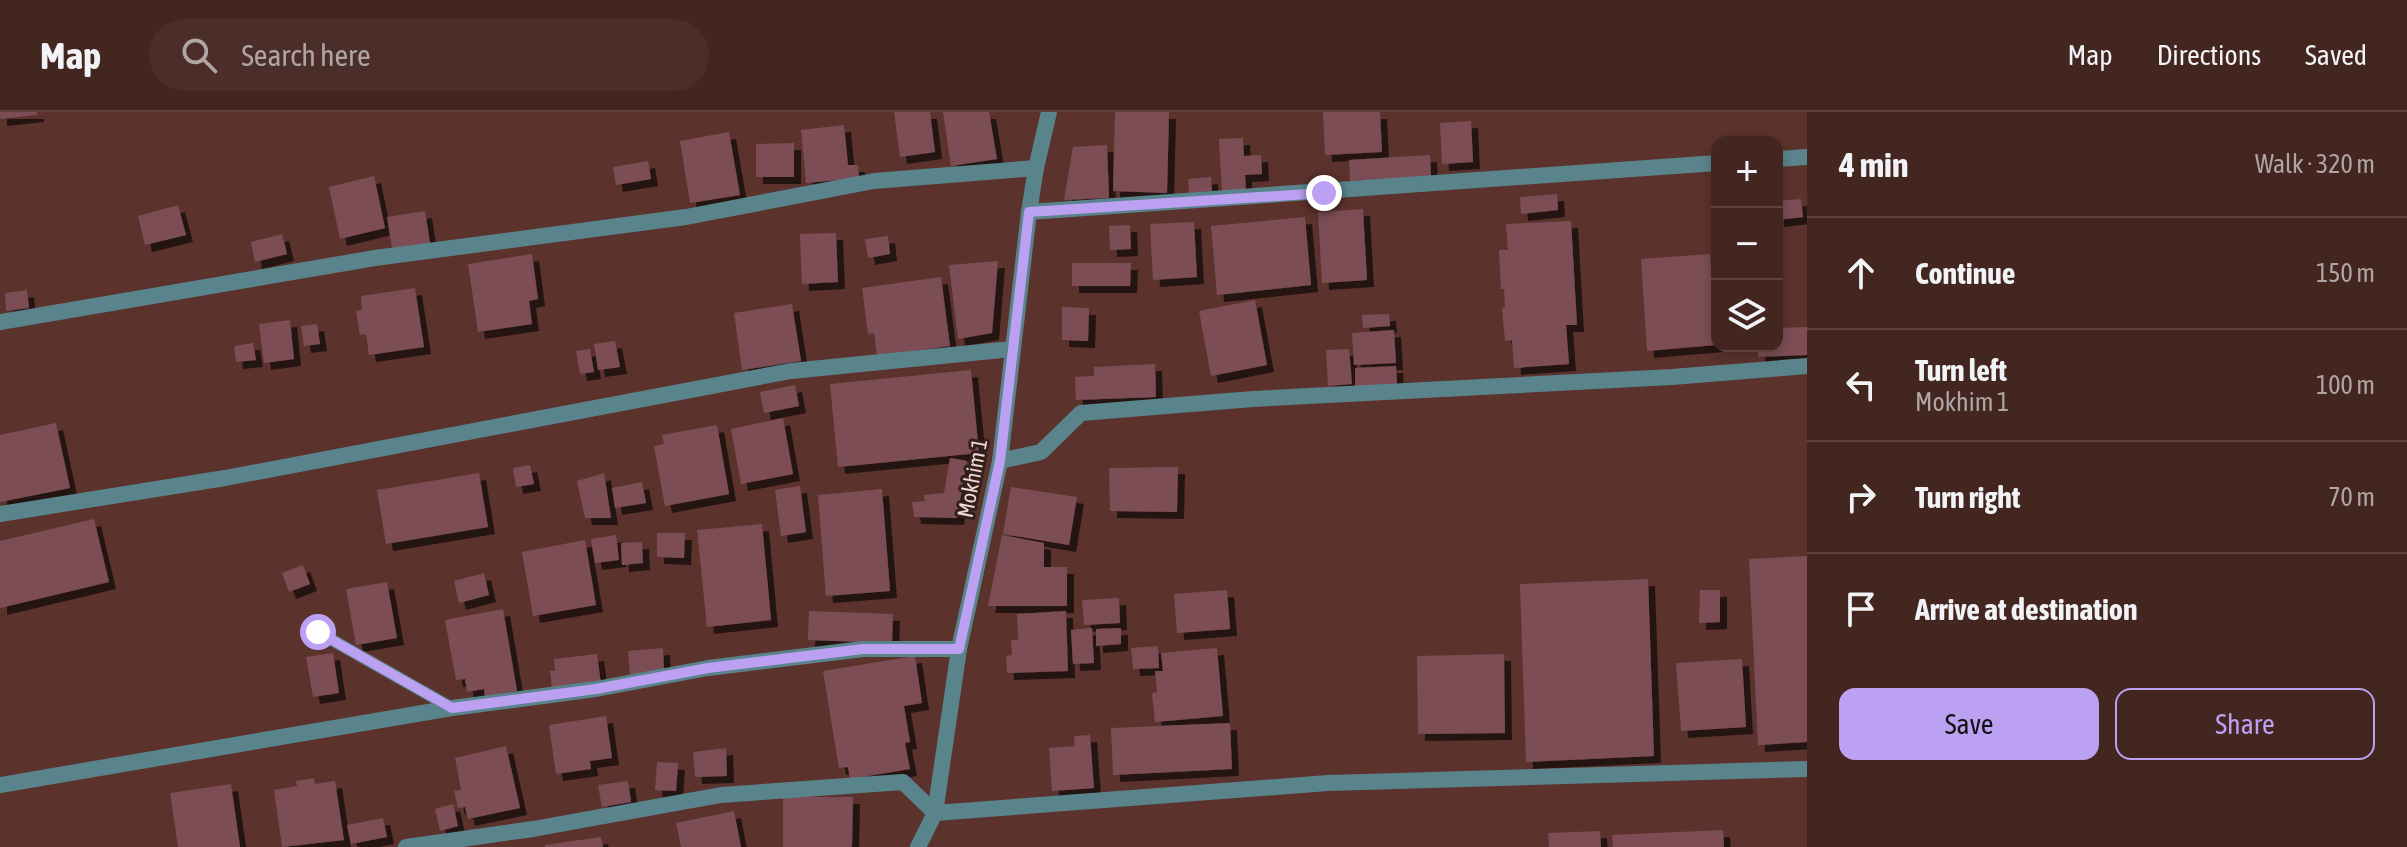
<!DOCTYPE html>
<html lang="en">
<head>
<meta charset="utf-8">
<style>
  body { margin:0; font-family:"Asap Condensed",sans-serif; background:#4b2e2a; color:#f1f3f6 }
  .controls { position:absolute; right:24px; top:24px; display:grid; overflow:hidden; border-radius:16px; box-shadow:0 4px 12px #0003 }
  .controls button { width:72px; height:72px; display:grid; place-items:center; padding:0; border:0; border-bottom:2px solid #5c433f; background:#442621; color:#f1f3f6; font:40px sans-serif }
  .stop { position:absolute; width:24px; height:24px; margin:-18px; border:6px solid #bca0f2; border-radius:50%; background:#fff }
  .stop.end { background:#bca0f2; border-color:#fff; box-shadow:0 2px 8px #0008 }
  .list { margin:0; padding:0; list-style:none }
  h2 { display:flex; justify-content:space-between; align-items:center; height:104px; margin:0; padding:0 32px; font-size:34px }
  h2 small { font-size:26px; font-weight:400; color:#afa5a5 }
  .list li { display:grid; grid-template-columns:52px 1fr auto; gap:24px; align-items:center; box-sizing:border-box; height:112px; padding:0 32px; border-top:2px solid #5c433f }
  .list b { display:block; font-size:30px; white-space:nowrap }
  .list p { margin:0; font-size:26px; white-space:nowrap; color:#afa5a5 }
  .list em { font-size:26px; font-style:normal; color:#afa5a5 }
  .actions { display:flex; gap:16px; padding:24px 32px }
  .actions a { flex:1; padding:18px 0; border:2px solid #bca0f2; border-radius:16px; text-align:center; font-size:28px; color:#bca0f2 }
  .actions .main { background:#bca0f2; color:#111 }
  .icon { flex:none; width:44px; height:44px; fill:none; stroke:currentColor; stroke-width:2; stroke-linecap:round; stroke-linejoin:round }
  .map { position:relative; flex:none; width:1807px; height:735px; overflow:hidden }
  header { display:flex; align-items:center; gap:48px; box-sizing:border-box; height:112px; padding:0 40px; background:#442621; border-bottom:2px solid #5c433f }
  header strong { font-size:38px }
  nav { display:flex; gap:44px; margin-inline-start:auto; font-size:28px }
  .search { width:560px; height:72px; background:#4b2e2a; display:flex; align-items:center; gap:20px; box-sizing:border-box; padding:0 28px; border-radius:44px; color:#afa5a5; font-size:30px }
  main { display:flex }
  aside { flex:1; background:#442621 }
  .map>svg:first-child { display:block }
  .building { fill:#7b4e55; filter:url(#shadow) }
  .lines { fill:none; stroke-linecap:round; stroke-linejoin:round }
  .service { stroke:#5a848c; stroke-width:12 }
  .minor { stroke:#5a848c; stroke-width:16 }
  .tertiary { stroke:#5a848c; stroke-width:16 }
  .route { stroke:#bca0f2; stroke-width:10 }
  .labels { text-anchor:middle; dominant-baseline:central; stroke-width:6; stroke-linejoin:round; paint-order:stroke }
  .street-label { font-size:22px; fill:#f3d9d4; stroke:#33201d }
</style>
</head>
<body>
<header>
<strong>Map</strong>
<div class="search"><svg class="icon" aria-label="search" viewBox="0 0 24 24"><circle cx="10" cy="10" r="6"/><path d="M15 15l6 6"/></svg>Search here</div>
<nav><a>Map</a><a>Directions</a><a>Saved</a></nav>
</header>
<main>
<div class="map">
<svg width="1807" height="735" viewBox="0 0 1807 735">
  <defs>
    <filter id="shadow"><feDropShadow dx="7" dy="7" stdDeviation="0" flood-color="#0009"/></filter>
  </defs>
  <rect width="100%" height="100%" fill="#5b322c"/>
  <path class="building" d="M0,0H37V3L0,7Z
    M894,0H930L935,40L900,45Z
    M943,0H989L997,47L951,54Z
    M1115,0H1169L1167,81L1113,79Z
    M1323,0H1380L1382,40L1325,43Z
    M1471,9L1473,50L1442,52L1440,11Z
    M844,13L848,53H858L859,66L806,71L801,18Z
    M729,20L740,83L690,91L680,29Z
    M1243,26L1244,44L1261,43L1262,62L1245,63L1246,80L1222,81L1219,27Z
    M794,31V65H756V32Z
    M1107,33L1109,86L1064,88L1073,35Z
    M1430,43L1431,65L1350,69L1349,48Z
    M648,49L651,67L616,73L613,55Z
    M374,64L385,116L340,127L329,75Z
    M1211,65L1212,79L1189,81L1188,67Z
    M1557,82L1558,98L1521,102L1520,85Z
    M1801,87L1803,105L1777,108V89Z
    M178,93L186,123L145,133L138,104Z
    M1363,97L1367,168L1322,171L1318,100Z
    M425,99L430,131L392,136L387,105Z
    M1305,105L1311,173L1217,183L1211,114Z
    M1571,109L1577,213H1566L1569,252L1514,256L1512,228L1505,229L1502,196L1505,195L1504,177H1501L1499,138H1508L1506,112Z
    M1194,110L1197,165L1153,168L1150,112Z
    M1130,113L1131,137L1110,138L1109,114Z
    M836,121L838,170L802,172L800,122Z
    M282,122L287,142L255,150L251,130Z
    M888,124L890,142L868,146L865,127Z
    M532,142L538,187L529,189L532,212L478,220L468,152Z
    M1710,142L1716,233L1647,239L1641,147Z
    M998,149L992,221L958,227L949,153Z
    M1072,151H1131L1130,174H1072Z
    M941,165L950,234L877,244L874,221L868,222L862,176Z
    M415,176L424,235L369,243L366,222L360,223L356,199L362,198L361,184Z
    M27,178L29,196L6,199L5,181Z
    M1255,188L1267,253L1211,264L1199,199Z
    M792,192L801,249L742,258L734,201Z
    M1062,195L1089,196L1088,229L1062,228Z
    M1389,202L1390,214L1363,216L1362,203Z
    M290,208L294,247L264,251L259,212Z
    M317,212L320,232L304,234L301,214Z
    M1807,215V243L1758,245V234H1777V216Z
    M1394,218L1396,251L1354,253L1352,221Z
    M615,229L620,255L598,258L594,232Z
    M253,231L256,248L236,250L234,234Z
    M590,237L594,260L580,262L576,239Z
    M1349,237L1352,272L1328,274L1326,238Z
    M1155,252L1156,285L1076,288L1075,265L1094,264V255Z
    M1396,254L1397,273L1355,276V256Z
    M971,258L979,341L838,355L830,272Z
    M795,273L799,294L764,301L760,280Z
    M783,306L793,362L741,372L731,317Z
    M56,311L70,376L0,390V323Z
    M717,313L729,382L665,394L654,334L664,332L662,323Z
    M950,346L967,349L957,406L914,405L912,390L925,389L924,383L944,381Z
    M530,353L534,372L516,375L513,356Z
    M1178,355L1177,400L1110,399L1109,356Z
    M479,361L488,415L386,432L377,378Z
    M604,361L611,406H585L577,369Z
    M642,370L646,391L615,396L612,376Z
    M800,374L806,420L781,424L775,378Z
    M1011,375L1077,385L1069,433L1003,422Z
    M882,377L890,479L826,484L818,383Z
    M94,407L109,470L0,496V429Z
    M762,412L771,508L707,515L697,418Z
    M657,421H685L684,446L657,445Z
    M616,423L619,448L595,451L591,427Z
    M1002,423L1044,431V455H1067V494H988Z
    M585,428L596,493L533,504L522,440Z
    M642,430L643,451L622,453L621,431Z
    M1807,444V630L1758,633L1749,447Z
    M303,453L310,472L289,480L282,461Z
    M484,461L489,483L459,491L454,469Z
    M1648,467L1654,644L1526,650L1520,472Z
    M387,470L397,526L356,533L346,477Z
    M1227,478L1230,517L1177,521L1174,482Z
    M1700,478H1720V510L1699,511Z
    M1119,486L1120,511L1084,513L1082,488Z
    M503,497L517,579L485,585L484,577L467,580L465,567L456,568L445,508Z
    M809,499L893,502L892,531L808,528Z
    M1066,499L1068,559L1007,561L1006,544L1012,543L1011,528H1018L1017,502Z
    M1092,516L1094,551L1073,552L1071,518Z
    M1121,516V532L1096,534V517Z
    M1158,534L1159,556L1133,557L1131,536Z
    M663,536L664,560L630,563L628,539Z
    M1217,536L1223,604L1155,610L1152,581L1157,580L1155,559H1163L1161,541Z
    M333,541L339,581L313,585L306,545Z
    M597,542L601,572L552,577L550,559H555L554,547Z
    M1504,542L1505,621L1418,622L1417,544Z
    M915,544L922,591L904,594L910,630L905,631L910,657L850,667L848,655L839,656L823,559Z
    M1742,547L1746,615L1681,619L1676,551Z
    M606,604L612,646L590,649L591,657L556,662L549,613Z
    M1230,611L1232,657L1113,663L1111,616Z
    M1090,623L1094,676L1052,679L1049,636L1075,634L1074,624Z
    M506,634L520,696L468,707L465,695L458,696L454,679L461,678L455,646Z
    M726,636L727,664L695,665L693,640Z
    M657,650L678,651L676,679L655,678Z
    M314,666L315,672L335,669L344,728L282,735L274,678L297,674L296,669Z
    M628,669L631,690L602,695L598,673Z
    M231,672L240,735H178L170,681Z
    M783,685H853L852,735H783Z
    M453,692L458,714L440,719L435,697Z
    M734,699L741,735H681L676,711Z
    M383,706L387,725L351,732L347,713Z
    M1723,718L1724,735H1613L1612,723Z
    M1600,719L1601,735H1549L1548,721Z
    M601,725L603,735H545V733Z"/>
  <g class="lines">
    <path class="service" d="M318,520L452,596"/>
    <path class="minor" d="M1777,47L1807,45
      M1029,100L1717,51
      M0,210L375,146L686,105L874,69L1036,56
      M1000,349L1041,340L1081,301L1253,287L1672,265L1807,254
      M0,402L225,366L791,259L1012,237
      M0,673L452,596L596,577L708,556L863,537H959
      M406,735L533,717L721,683L903,670L935,701"/>
    <path class="tertiary" d="M935,701L1328,671L1807,657
      M918,735L935,701L959,537L1000,349L1029,100L1036,56L1049,0"/>
  </g>
  <g class="lines">
    <path class="route" d="M318,520L452,596L596,577L708,556L863,537H959L1000,349L1029,100L1324,81"/>
  </g>
  <g class="labels">
    <g class="street-label">
      <text transform="translate(972 366) rotate(-79)">Mokhim 1</text>
    </g>
  </g>
</svg>
<div class="controls">
<button>+</button>
<button>−</button>
<button><svg class="icon" aria-label="layers" viewBox="0 0 24 24"><path d="M12 4l9 5-9 5-9-5zM3 14l9 5 9-5"/></svg></button>
</div>
<div class="stop" style="left:318px;top:520px"></div>
<div class="stop end" style="left:1324px;top:81px"></div>
</div>
<aside>
<h2>4 min<small>Walk · 320 m</small></h2>
<ul class="list">
<li><svg class="icon" aria-label="ahead" viewBox="0 0 24 24"><path d="M12 20V5M6 11l6-6 6 6"/></svg><div><b>Continue</b></div><em>150 m</em></li>
<li><svg class="icon" aria-label="left" viewBox="0 0 24 24"><path d="M17 20v-9H6M10 6l-5 5 5 5"/></svg><div><b>Turn left</b><p>Mokhim 1</p></div><em>100 m</em></li>
<li><svg class="icon" aria-label="right" viewBox="0 0 24 24"><path d="M7 20v-9h11M14 6l5 5-5 5"/></svg><div><b>Turn right</b></div><em>70 m</em></li>
<li><svg class="icon" aria-label="arrive" viewBox="0 0 24 24"><path d="M6 21V4h12l-3 4 3 4H6"/></svg><div><b>Arrive at destination</b></div></li>
</ul>
<div class="actions"><a class="main">Save</a><a>Share</a></div>
</aside>
</main>
</body>
</html>
